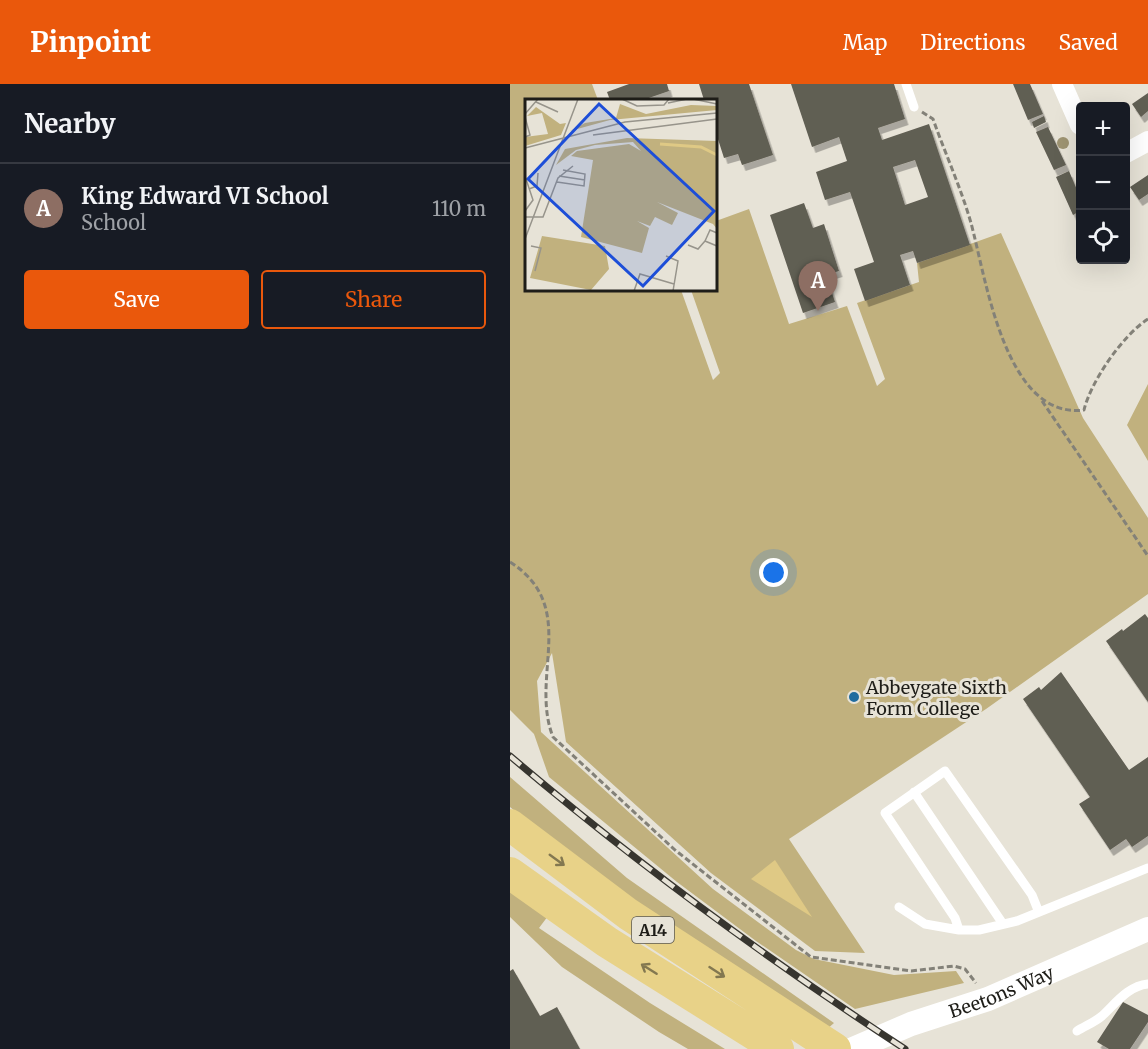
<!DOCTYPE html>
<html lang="en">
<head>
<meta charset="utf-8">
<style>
  body { margin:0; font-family:Merriweather,serif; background:#20242c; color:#f1f3f6 }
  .controls { position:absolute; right:18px; top:18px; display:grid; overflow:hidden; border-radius:6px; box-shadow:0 6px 24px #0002 }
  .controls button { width:54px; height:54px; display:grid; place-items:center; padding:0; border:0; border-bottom:2px solid #363941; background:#171b24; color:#f1f3f6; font:30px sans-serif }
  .you { position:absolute; left:264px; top:489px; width:21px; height:21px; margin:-15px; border:4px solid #fff; border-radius:50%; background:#1a73e8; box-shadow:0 0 0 9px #1a73e833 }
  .badge { display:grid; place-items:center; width:39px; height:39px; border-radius:50%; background:#ea580c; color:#fff; font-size:20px; font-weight:700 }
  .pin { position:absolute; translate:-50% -50px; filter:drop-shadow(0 2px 3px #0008) }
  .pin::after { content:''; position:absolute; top:32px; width:21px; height:18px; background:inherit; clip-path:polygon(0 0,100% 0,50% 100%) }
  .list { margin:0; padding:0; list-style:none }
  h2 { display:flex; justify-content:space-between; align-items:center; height:78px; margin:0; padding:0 24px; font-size:26px }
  h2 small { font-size:20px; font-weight:400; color:#9ea1a6 }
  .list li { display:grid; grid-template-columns:39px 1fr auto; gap:18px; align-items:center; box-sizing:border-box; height:90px; padding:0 24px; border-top:2px solid #363941 }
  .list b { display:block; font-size:22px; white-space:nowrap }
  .list p { margin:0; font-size:20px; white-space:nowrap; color:#9ea1a6 }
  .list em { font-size:20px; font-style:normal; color:#9ea1a6 }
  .actions { display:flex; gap:12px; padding:18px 24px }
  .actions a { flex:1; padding:14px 0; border:2px solid #ea580c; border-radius:6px; text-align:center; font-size:21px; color:#ea580c }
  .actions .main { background:#ea580c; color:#fff }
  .icon { flex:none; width:33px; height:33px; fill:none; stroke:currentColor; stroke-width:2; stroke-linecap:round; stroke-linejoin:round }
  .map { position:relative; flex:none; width:638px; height:965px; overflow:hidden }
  header { display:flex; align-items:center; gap:36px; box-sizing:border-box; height:84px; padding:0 30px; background:#ea580c; color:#fff }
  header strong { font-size:28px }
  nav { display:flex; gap:33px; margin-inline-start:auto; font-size:21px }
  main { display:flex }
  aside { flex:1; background:#171b24 }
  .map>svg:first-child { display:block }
  .green { fill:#c1b17e }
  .water { fill:#dfc985 }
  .building { fill:#615e53; fill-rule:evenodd; filter:url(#shadow) }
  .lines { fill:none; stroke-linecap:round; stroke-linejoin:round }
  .path { stroke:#838178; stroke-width:3; stroke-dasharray:6 3; stroke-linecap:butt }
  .service { stroke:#fff; stroke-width:9 }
  .minor { stroke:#fff; stroke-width:20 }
  .tertiary { stroke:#fff; stroke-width:24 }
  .trunk { stroke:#e8d288; stroke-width:32 }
  .rail-casing { stroke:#37352f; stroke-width:7 }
  .rail { stroke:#e7e3d7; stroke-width:4.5; stroke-dasharray:14; stroke-linecap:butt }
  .tree { fill:#9e9472 }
  .oneway { stroke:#837850 }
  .poi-dot { fill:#206c9f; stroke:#e7e3d7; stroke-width:2 }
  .labels { text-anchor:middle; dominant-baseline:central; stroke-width:6; stroke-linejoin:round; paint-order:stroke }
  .shield { fill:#e7e3d7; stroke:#5a5851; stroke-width:1.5 }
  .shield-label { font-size:16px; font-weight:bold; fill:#1e1d18 }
  .poi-label { font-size:18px; fill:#1e1d18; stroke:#e7e3d7; text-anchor:start }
  .street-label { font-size:18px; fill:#1e1d18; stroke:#e7e3d7 }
  .inset-river { fill:none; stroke:#dfc985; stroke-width:3 }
  .inset-road { fill:none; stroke:#97948b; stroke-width:1.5 }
  .view { fill:#1d4ed8; fill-opacity:0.15; stroke:#1d4ed8; stroke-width:3 }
  .inset-edge { fill:none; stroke:#1e1d18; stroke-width:3 }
</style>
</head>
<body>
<header>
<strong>Pinpoint</strong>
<nav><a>Map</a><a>Directions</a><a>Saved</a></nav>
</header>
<main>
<aside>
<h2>Nearby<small></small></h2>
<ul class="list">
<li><span class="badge" style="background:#8d6e63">A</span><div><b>King Edward VI School</b><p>School</p></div><em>110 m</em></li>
</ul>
<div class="actions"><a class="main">Save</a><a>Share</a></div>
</aside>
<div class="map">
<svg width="638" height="965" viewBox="0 0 638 965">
  <defs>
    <filter id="shadow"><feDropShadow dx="3.5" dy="6" stdDeviation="0" flood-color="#0004"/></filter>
  </defs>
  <rect width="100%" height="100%" fill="#e7e3d7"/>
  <path class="green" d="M0,0H82L88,16H16V206H171L203,296L210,289L181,206H206V137L239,125L279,240L337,222L367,302L375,295L347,219L409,198L407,179L491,149L573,334L638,434V510L476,625L279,755L355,869L305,867L201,789L56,658L42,569L27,597L31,648L203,805L286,866L304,875L384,891L446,887L454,899L345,925L246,857L167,798L39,693L24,650L0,626Z
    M638,300V377L617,341Z
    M0,693L117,794L324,939L316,946C208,875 100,806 0,723Z
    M0,802L38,832L29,844L140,919L215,965H178L149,948L52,883L0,833Z"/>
  <path class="water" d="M265,776L302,833L241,795Z"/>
  <path class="building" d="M119,0H157L159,7L133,16H100L97,8Z
    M189,0H239L263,71L232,81L228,70L214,74L206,49V16H194Z
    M281,0H384L395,35L368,44L372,56L419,40L460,161L407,179L403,167L390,171L400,201L355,217L344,185L364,178L340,108L315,116L306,88L337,77L329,53L302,63ZM405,76L418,113L395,121L383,83Z
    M503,0H520L533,30L518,36Z
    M638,9V27L631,33L622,20Z
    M534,32L536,38L524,44L522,38Z
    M538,43L556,81L544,86L526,48Z
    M559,87L570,113V127L563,131L546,93Z
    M638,91V110L629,116L620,103Z
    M294,119L303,144L314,140L329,187L316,191L325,218L293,229L260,131Z
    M635,530L638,534V618L596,557L612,545L613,547Z
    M551,588L619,686L638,673V752L622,763L616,755L600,766L569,720L580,713L513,615L529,603L531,606Z
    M3,885L30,932L47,923L70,965H0V887Z
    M613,918L638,931V938L620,965H599L587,958Z"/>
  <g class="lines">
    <path class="path" d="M412,28L423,35C435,69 451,104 461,139C476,194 495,336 574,326C581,297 613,251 638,235
      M532,317L638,472
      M0,478C70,523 19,592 43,653L165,766L301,873L401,887L444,882L455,885L466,899"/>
    <path class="service" d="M396,0L404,23
      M404,708L493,840
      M389,823L415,840L449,846H469L507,837L638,784
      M449,846L445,834L375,729L435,687L522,811L528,826
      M567,947C575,942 585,938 592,932C606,919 618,902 638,900"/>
    <path class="minor" d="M552,0L570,41
      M616,69L638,57"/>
    <path class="tertiary" id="s1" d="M343,965L401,940L478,915L638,845"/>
    <path class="trunk" d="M0,741L118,830L325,965
      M0,789L97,858L268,965"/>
    <defs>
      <path id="rail" d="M0,672C126,779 257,875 395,965"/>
    </defs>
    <use href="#rail" class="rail-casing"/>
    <use href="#rail" class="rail"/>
  </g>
  <circle class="tree" cx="553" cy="59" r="6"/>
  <defs><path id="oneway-shaft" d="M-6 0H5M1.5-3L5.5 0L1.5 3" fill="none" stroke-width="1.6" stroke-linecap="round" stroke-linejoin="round" transform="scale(1.5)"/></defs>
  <g class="oneway">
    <use href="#oneway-shaft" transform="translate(47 776) rotate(36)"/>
    <use href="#oneway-shaft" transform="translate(139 885) rotate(-148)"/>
    <use href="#oneway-shaft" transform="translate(207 888) rotate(33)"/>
  </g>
  <circle class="poi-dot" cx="344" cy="613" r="6"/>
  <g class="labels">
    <rect class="shield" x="122" y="833" width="42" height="26" rx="4.5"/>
    <g class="shield-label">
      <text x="143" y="846">A14</text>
    </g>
    <g class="poi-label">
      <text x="356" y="603">Abbeygate Sixth<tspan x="356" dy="21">Form College</tspan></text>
    </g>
    <g class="street-label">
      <text stroke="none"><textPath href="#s1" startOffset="159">Beetons Way</textPath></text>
    </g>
  </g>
  <g transform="translate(15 15)">
    <rect width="192" height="192" fill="#e7e3d7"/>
    <path d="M95,5L121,15L166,6L192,7V11L85,21L45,32L60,24L91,19ZM11,8L35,25L41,24L36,36L0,47V38L23,35L17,14L2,17ZM102,39L192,42V130L188,125L132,103L153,114L147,126L130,118L125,127L112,122L124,129L117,154L56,138L68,61L46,57L52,52L104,45L116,52L108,43L70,46L51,51L31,66L40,50ZM17,137L80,147L84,170L66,191L5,179Z" fill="#c1b17e"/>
    <path class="inset-river" d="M135,45L176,48L192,56"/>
    <path class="inset-road" d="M97,0L112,7L139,6L144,0M168,0L192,5M11,3L33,13M143,4L162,0M0,15L13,0M0,18L5,36L0,38M68,36L192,20M0,49L100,23L192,14M0,77L8,101L0,112M34,77L60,81M32,83L59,87L60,75L38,71M4,90L12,87L13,74M0,118H18L33,79L48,67M192,134L185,131L180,142L192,147M0,140L53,0M163,146L173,150L180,142M6,147L16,149L10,172M141,157L153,162L148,192M109,192L115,175L149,185"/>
    <path class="view" d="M74,5L189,112L118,187L3,80Z"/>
    <rect width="192" height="192" class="inset-edge"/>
  </g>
</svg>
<div class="controls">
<button>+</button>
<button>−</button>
<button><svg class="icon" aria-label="locate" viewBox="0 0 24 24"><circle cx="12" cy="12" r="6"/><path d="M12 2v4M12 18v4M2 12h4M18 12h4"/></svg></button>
</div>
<div class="you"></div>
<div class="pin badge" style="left:308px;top:227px;background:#8d6e63">A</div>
</div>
</main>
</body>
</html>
